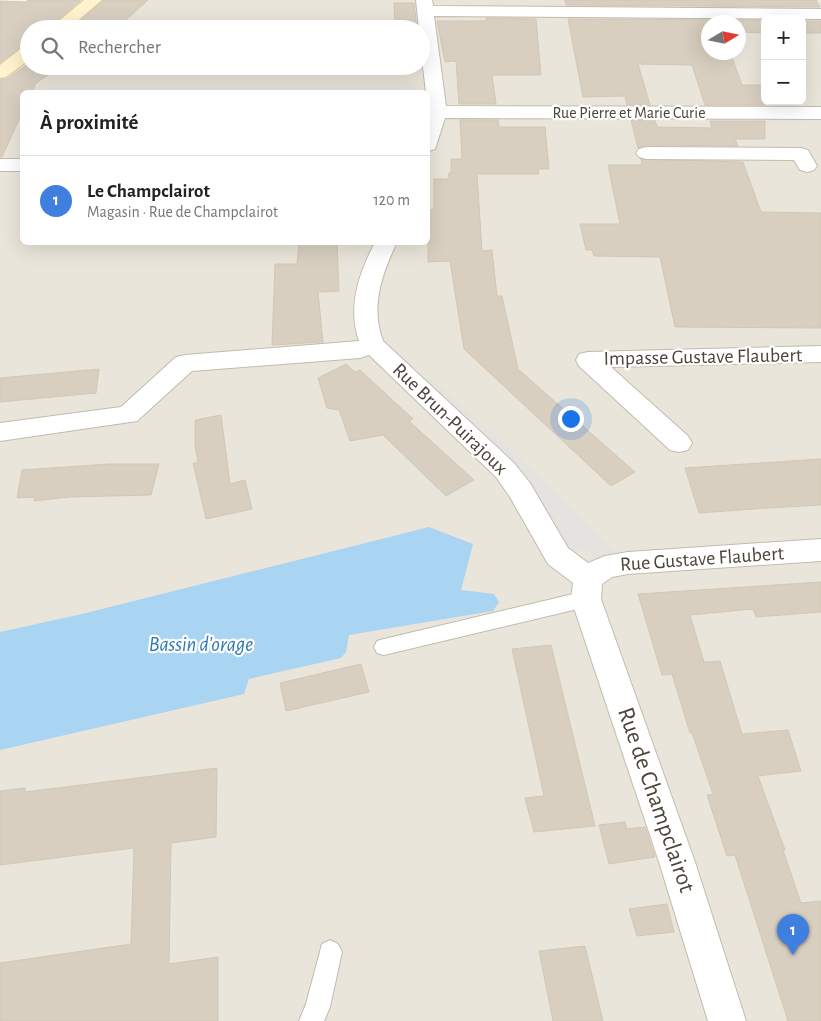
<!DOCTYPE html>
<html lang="fr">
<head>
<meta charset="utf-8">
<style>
  body { margin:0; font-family:"Alegreya Sans",sans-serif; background:#f6f6f6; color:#222 }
  .controls { position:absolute; right:15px; top:15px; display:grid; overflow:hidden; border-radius:8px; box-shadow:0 5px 20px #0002 }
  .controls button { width:45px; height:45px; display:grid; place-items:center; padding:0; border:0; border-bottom:1px solid #e0e0e0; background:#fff; color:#222; font:25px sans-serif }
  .compass { position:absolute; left:701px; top:15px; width:45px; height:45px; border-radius:50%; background:#fff; box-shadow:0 5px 20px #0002; rotate:80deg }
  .you { position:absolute; left:570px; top:418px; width:18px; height:18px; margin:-12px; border:4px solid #fff; border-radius:50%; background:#1a73e8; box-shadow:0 0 0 8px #1a73e833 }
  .badge { display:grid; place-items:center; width:32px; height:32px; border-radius:50%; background:#fc3f1d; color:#fff; font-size:16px; font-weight:700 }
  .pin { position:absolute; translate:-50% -41px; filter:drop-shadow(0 1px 2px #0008) }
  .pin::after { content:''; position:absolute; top:26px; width:18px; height:15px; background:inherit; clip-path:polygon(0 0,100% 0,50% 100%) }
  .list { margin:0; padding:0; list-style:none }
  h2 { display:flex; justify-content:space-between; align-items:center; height:65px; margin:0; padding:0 20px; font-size:21px }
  h2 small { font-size:16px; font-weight:400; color:#767676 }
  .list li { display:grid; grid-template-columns:32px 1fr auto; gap:15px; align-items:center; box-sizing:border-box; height:90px; padding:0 20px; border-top:1px solid #e0e0e0 }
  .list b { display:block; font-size:19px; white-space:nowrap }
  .list p { margin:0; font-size:16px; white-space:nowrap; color:#767676 }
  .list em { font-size:16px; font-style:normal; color:#767676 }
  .icon { flex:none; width:28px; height:28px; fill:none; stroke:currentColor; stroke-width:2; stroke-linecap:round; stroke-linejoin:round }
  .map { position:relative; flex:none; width:821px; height:1021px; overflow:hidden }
  .search { position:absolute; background:#fff; box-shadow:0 5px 20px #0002; left:20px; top:20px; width:410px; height:55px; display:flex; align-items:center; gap:12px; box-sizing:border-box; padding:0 18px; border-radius:28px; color:#767676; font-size:19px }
  .panel { position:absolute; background:#fff; box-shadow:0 5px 20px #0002; left:20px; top:90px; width:410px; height:155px; border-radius:8px }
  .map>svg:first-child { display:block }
  .residential { fill:#eae5da; fill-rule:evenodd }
  .parking { fill:#e5e3e0 }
  .water { fill:#a9d4f2 }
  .building { fill:#d8cfc1; stroke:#d3c7b4 }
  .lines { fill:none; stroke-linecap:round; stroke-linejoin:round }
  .lane-casing { stroke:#c2bbae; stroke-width:2 }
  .street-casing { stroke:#c2bbae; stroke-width:2 }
  .secondary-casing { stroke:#d6c79b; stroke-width:2 }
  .lane { fill:#fff; fill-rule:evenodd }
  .street { fill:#fff; fill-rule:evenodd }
  .secondary { fill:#fff3cd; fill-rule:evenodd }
  .labels { text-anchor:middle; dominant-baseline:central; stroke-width:4.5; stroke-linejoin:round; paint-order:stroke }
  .far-street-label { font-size:16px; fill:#4b4439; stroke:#fff }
  .street-label { font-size:20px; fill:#4b4439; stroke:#fff }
  .water-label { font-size:21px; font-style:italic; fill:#2e7ab2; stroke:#fff }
  .near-street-label { font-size:24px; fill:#4b4439; stroke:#fff }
</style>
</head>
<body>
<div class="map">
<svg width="821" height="1021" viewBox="0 0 821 1021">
  <rect width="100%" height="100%" fill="#f6f3ec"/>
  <path class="residential" d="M94,0H821V1021H0V73L29,66H421V29H57ZM765,19H802V101H765ZM708,22H738V52H708ZM22,92H428V242H22Z"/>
  <path class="parking" d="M431,378L537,474L617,553L595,558L584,548L569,554L534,488L528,480L422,383Z"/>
  <path class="water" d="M429,527L473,544L461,590L494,594L499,602L493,611L349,635L346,652L341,658L249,679L244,694L0,750V632L82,614Z"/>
  <path class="building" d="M28,0H81L47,29H29V44L22,46L0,63V1L26,2Z
    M104,0H148L116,29H71Z
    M565,0H816L820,7L566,5Z
    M394,3H414L417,29H395Z
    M486,18L536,19L541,75H492L496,104H459L456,61L445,62L437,21H486Z
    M568,19L765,20V33L738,32V22H708V52H730L742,85H765V105H705L692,65L638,64L650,105H627L625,96L583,97Z
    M802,21H821V33H802Z
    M29,63V66H62L36,83L32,92H22V113L2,157H0V80L7,79Z
    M460,120H498L499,127H545L549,169H538L539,174H477L482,251L492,250L497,296H502L518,369L635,472L611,486L464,349L450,261L428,262V217H429V210L434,209V179H448L449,173H451V159H462Z
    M631,120H655L657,127L712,128L710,121H765V139H735L738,146L646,145L638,148Z
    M641,159L743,162L761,212L821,213V328L675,327L660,257L594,256L592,250H586L580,224H620L608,165H642Z
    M299,242H337L339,291L318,292L323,342L272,345L275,264H297Z
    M346,364L355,372L360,370L413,419L409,421L474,480L446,496L383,435L350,441L339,410L327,408L318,378Z
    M99,369L96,393L0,402V378Z
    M221,415L230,484L245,480L252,509L206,519L193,463H198L195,445V420Z
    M821,459V505L768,508L699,513L685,468Z
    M109,464H159L151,495L69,497L34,501V497L17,498L22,470Z
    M821,582V612L756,617L753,609L690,615L704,662L720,661L742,734L788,730L801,771L758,776L785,850H783L801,903L821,901V1021H788L735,855L727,856L707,795L713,794L692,733H690L672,674L662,675L638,594Z
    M551,645L595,826L534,832L525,798L544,796L512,649Z
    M361,664L369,692L286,711L280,683Z
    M217,768L216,837L171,843L169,964L218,957V1021H0V963L131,944L134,848L0,865V791L25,788V792Z
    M625,822L627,829L645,827L655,857L609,864L599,825Z
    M667,904L674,932L637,936L629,909Z
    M585,946L603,1021H553L539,951Z"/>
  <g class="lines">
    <defs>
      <path id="lane" d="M586,591L593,594L595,599L593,604L586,607L384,655L377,653L374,647L377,641L384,639Z
        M330,940L338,944L342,952L330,1007L324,1021H299L306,1004L322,944Z"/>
      <path id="street" d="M416,0H432L433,6L821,9V19L434,16L446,106L821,107V119L445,118L435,149L428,151V92H426L421,51V29H419Z
        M646,147L801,148L808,150L817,166L814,170L807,172L800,170L794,160L646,159L639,157L636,153L639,149Z
        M0,159H22V171H0Z
        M375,242H397C382,274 370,306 383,341L514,463L530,483L568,548L588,563L605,556L628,552L821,539V561L628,574L612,577L602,584L601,599L695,862L746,1021H708L659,862L571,599L573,583L548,564L510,497L496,477L369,355L360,358L192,371L137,421L0,441V423L121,407L176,357L185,355L359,341C347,306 359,274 375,242Z
        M821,346V362L611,367L688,436L692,443L688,450L679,452L670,450L579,366L576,360L579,354L588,352Z"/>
      <path id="secondary" d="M84,0H102L68,29H49Z
        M29,46V60L6,77L0,78V65L23,47Z"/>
    </defs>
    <use href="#lane" class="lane-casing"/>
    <use href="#street" class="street-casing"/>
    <use href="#secondary" class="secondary-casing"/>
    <use href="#lane" class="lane"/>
    <use href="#street" class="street"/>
    <use href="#secondary" class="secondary"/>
  </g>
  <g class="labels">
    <g class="far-street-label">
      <text x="629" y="113">Rue Pierre et Marie Curie</text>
    </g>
    <g class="street-label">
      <text transform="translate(703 357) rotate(-1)">Impasse Gustave Flaubert</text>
      <text transform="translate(450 419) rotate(44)">Rue Brun-Puirajoux</text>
      <text transform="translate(702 559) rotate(-4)">Rue Gustave Flaubert</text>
    </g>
    <g class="water-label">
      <text x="201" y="644">Bassin d'orage</text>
    </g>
    <g class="near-street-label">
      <text transform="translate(656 800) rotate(71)">Rue de Champclairot</text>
    </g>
  </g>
</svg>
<div class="controls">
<button>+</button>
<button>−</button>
</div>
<svg class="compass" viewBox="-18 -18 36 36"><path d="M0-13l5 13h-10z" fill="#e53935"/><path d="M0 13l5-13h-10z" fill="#767676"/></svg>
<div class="you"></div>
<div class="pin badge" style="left:793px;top:955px;background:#3f7fe0">1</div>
<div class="search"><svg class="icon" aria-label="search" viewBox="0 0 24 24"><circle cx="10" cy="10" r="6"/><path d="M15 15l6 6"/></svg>Rechercher</div>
<section class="panel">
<h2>À proximité<small></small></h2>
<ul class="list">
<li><span class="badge" style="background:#3f7fe0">1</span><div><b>Le Champclairot</b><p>Magasin · Rue de Champclairot</p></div><em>120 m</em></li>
</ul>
</section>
</div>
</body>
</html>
